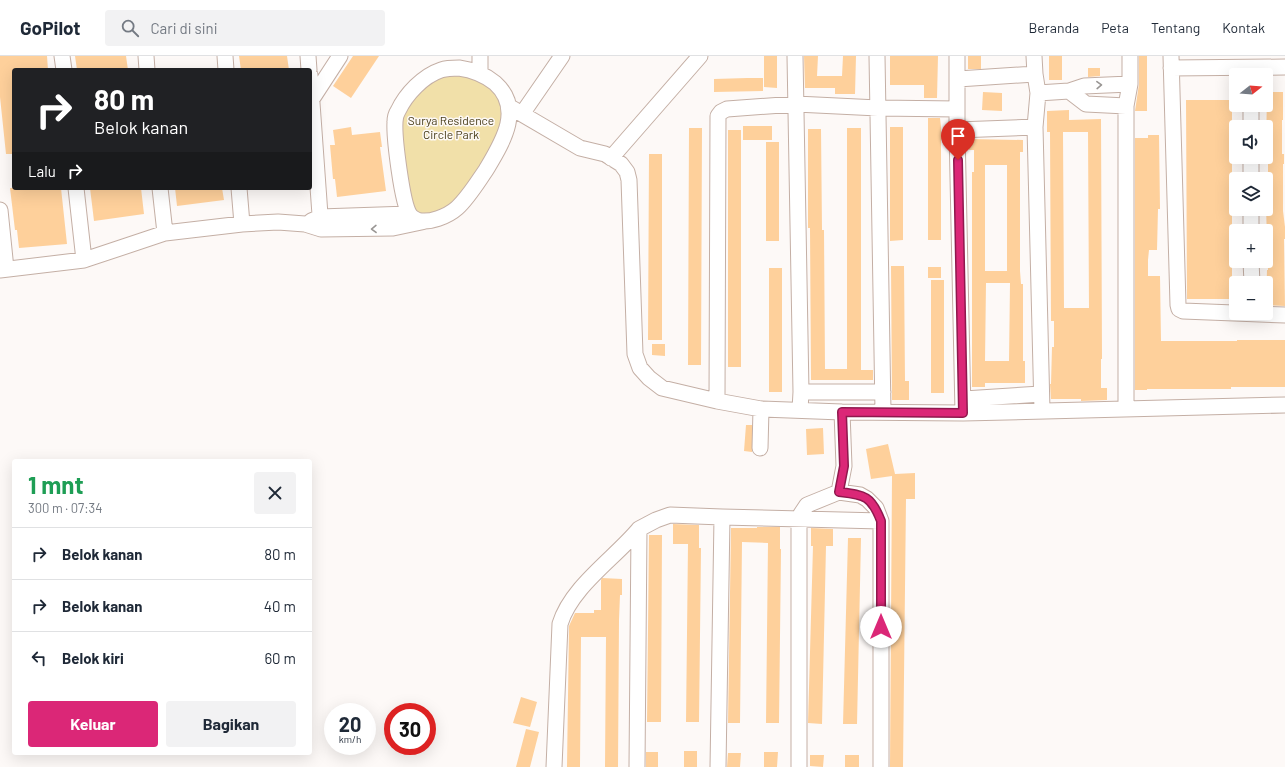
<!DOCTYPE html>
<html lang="id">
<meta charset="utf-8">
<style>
:root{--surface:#fff;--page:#f2f2f3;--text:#1f2937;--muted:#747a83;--line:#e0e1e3;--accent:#db2777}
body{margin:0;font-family:Barlow,sans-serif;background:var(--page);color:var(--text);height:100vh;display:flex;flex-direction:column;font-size:15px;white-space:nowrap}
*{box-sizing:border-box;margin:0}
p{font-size:13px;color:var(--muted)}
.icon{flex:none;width:22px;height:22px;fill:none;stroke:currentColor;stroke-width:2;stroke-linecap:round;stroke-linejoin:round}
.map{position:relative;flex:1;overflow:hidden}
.drawer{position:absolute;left:12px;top:403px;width:300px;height:296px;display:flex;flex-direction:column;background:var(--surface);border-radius:4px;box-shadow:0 4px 16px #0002}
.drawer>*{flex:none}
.hud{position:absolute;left:12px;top:12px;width:300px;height:122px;border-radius:4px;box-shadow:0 4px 16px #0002;background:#202124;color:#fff;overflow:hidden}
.needle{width:26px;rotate:73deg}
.controls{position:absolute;left:1229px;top:12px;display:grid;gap:8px}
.controls a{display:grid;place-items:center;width:44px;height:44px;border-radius:4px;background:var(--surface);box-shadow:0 4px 16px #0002;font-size:20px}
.speed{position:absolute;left:324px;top:647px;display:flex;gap:8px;font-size:20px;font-weight:700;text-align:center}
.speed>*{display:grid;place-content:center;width:52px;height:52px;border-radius:50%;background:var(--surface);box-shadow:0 4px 16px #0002;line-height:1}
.speed small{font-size:10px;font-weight:400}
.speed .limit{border:6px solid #d22;background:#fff;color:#111}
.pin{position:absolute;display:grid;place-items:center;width:34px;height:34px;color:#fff;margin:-41px -17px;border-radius:50% 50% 50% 0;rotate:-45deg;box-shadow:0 0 4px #0007}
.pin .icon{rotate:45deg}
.me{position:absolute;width:44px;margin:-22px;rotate:0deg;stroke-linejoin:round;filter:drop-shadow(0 0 3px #0008)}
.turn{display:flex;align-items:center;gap:14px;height:84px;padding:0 16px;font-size:18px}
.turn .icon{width:52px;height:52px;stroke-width:2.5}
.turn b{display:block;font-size:28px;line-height:34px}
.then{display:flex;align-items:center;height:38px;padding:0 16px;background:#0003;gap:8px;font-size:15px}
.round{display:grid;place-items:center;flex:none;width:42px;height:42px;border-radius:4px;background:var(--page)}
.head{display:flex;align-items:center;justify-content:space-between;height:68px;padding:0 16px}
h1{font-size:24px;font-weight:700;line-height:30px;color:#1e9e55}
.button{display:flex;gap:8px;margin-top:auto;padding:8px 16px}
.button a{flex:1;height:46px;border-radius:4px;background:var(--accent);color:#fff;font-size:16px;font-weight:700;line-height:46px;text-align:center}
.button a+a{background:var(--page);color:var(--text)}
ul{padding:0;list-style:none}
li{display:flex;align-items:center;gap:12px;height:52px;padding:0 16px;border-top:1px solid var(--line)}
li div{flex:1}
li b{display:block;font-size:15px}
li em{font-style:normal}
header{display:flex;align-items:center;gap:24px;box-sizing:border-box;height:56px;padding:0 20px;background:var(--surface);border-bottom:1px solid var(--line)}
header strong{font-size:19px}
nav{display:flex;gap:22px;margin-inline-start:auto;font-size:14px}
.search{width:280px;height:36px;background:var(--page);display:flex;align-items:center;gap:10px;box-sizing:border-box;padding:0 14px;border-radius:4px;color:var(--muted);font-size:15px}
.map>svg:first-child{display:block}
</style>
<header>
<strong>GoPilot</strong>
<div class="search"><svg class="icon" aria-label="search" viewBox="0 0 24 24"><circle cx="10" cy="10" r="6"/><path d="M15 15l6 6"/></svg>Cari di sini</div>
<nav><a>Beranda</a><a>Peta</a><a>Tentang</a><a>Kontak</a></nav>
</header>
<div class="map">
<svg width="1285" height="711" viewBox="0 0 1285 711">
<rect width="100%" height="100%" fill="#fdf9f7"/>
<!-- green -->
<path fill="#f1e0a9" d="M441,14L489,22L509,62L456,153L414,162L398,55Z"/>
<!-- building -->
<path fill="#fed09b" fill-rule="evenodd" d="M0,0H47L48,14H14V98H6L0,41Z
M75,0H126L128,14H106V12L77,14Z
M239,0H287L289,14H241Z
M353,0H379L351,42L333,30Z
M764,0H777V32L764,31Z
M804,0H818L817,20H842L843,0H856L855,38H835V32H805Z
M890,0H938L937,42H924V29H890Z
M968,0H981V13H968Z
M1049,0H1062V24H1049Z
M1139,0H1147V55H1135L1139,28Z
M1088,12H1100V20L1088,21Z
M747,22H763V35L714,36V23Z
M983,36L1002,37V55L982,54Z
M1267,36H1283V64H1282V98H1284V108H1283V155L1285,171V183H1284L1285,250L1266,249L1267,214H1268L1266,151V138H1268V108L1267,94H1266Z
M1186,44H1232V243H1187Z
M1069,54V64L1101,63L1102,303H1101V332H1107V344L1081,345V343H1051L1050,328H1051L1052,291H1054V265H1051L1050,76H1047V55ZM1063,76H1088L1089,252H1064Z
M928,62H940L941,71V184H928Z
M743,70H772V84H743Z
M351,71L352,79L380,76L382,91H380L386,135L337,141L335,123H333L330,89H335L333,74Z
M890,71H903V184L890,185Z
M689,72H702L701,309H688Z
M847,72H861V314H873V324H811L810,172H808V73H821L822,174H824L825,313H847Z
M728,74H741V311H728Z
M1148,79H1159L1160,153H1158L1157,194H1149L1148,204V220H1160L1161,285H1237V284H1285V331H1231V333H1147V334H1135V82H1148Z
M969,83L1023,84V96H1020V215L1021,228H1023V305H1025V327H985V331H972V116H974V94H969ZM985,109H1007V215H985ZM986,227H1010L1009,305H985Z
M766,86H779V185H766Z
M649,98H662V284H648Z
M10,132H61L67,188L19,192L17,174H15Z
M90,132H141L144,158L94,165Z
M175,132H222L224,144L177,150Z
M891,210H904L905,325H909V344H892Z
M928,211H941V222H928Z
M769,212H782V336H769Z
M931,224H944V337H931Z
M652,288H665V300L652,299Z
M746,369H752V396L744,395Z
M823,372L824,398L807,399L806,373Z
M888,388L895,418L915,417V443H906L903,711H890L892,420L871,423L866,393Z
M673,468L699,469V492H701L699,666H686L688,488H673Z
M757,471H780V493H781L779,667H766L768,487L742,486L740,667H728L731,472H757Z
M811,472L833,473V490H826L822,668L808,667L813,490H811Z
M649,479H662L661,666H647Z
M848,482H861L857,668H843Z
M602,522L622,523V539H620L619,564L618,711H605L606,581H581L580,711H567L569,570L575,557H594V554H601V524Z
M521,641L537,646L530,671L513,667Z
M526,673L539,676L530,711H516Z
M684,695H697V711H684Z
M646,696H658V711H646Z
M764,696H778L777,711H764Z
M728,697H741L740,711H727Z
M810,699H824L823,711L810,710Z
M845,699H859V711H845Z"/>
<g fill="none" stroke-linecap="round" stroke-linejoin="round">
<defs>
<path id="minor" d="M62,0L64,14
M146,0L147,14
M225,0L226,14
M308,0L309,14
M795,0L801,336L800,354
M877,0L883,355
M957,0V74L963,357
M1034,0L1035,18L1038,37L1035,71L1042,354
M1171,0L1178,249L1179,253L1183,255L1285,259
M459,12C473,14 484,18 495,27C524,53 502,87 486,114C477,127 468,142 457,152C448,160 429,168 417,164C415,163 411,161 410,159C402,148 394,81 395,66C395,62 396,58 398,55C406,38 423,20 441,14C447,12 454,12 459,12Z
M1171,12L1285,11
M480,16V0
M310,19L321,173
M958,23L1035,18
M1069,35L1086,48L1126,50
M1038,37L1069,35L1084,30L1130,28
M312,43L340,0
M1251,49V71
M510,51L580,92L605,98L621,108L627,116L629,124L635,298L640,312L649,322L662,332L717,345L761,353L842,356L963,357L1285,349
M522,58L562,0
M957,74L1035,71
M1251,101V123
M611,102L700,0
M76,132L84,204
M160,132L165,177
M239,132L242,168
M1251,153V175
M0,154L6,213
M311,165L320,161L409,158
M1251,205L1252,227
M0,214L84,204L165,177L242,168L278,166L305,168L321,173L393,172L426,165
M801,336H883
M964,343L1041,338
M717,345L718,60L721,56L727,53L796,48L878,52L957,53
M1126,353V50L1130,28V0
M760,392L761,353
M839,436L844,410L842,356
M554,711L560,568C571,531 615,502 639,473
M637,711L639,473L656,464L670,459L722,461L881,465V711
M718,711L722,461
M799,711V463L801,458L807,449L839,436L860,439L867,443L876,452L881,465"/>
</defs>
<!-- minor casing -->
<use href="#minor" stroke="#c4afa5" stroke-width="17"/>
<!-- minor -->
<use href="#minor" stroke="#fff" stroke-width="15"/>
</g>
<!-- one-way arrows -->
<defs><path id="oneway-chevron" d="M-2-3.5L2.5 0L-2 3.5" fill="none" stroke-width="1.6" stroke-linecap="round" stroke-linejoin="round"/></defs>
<g stroke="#999694">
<use href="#oneway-chevron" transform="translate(1099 29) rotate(-2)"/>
<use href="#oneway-chevron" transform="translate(374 173) rotate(179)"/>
</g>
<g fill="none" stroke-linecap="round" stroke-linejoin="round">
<defs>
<path id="route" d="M881,571V465C871,439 864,439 839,436L844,410L842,356L963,357L958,104"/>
</defs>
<!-- route casing -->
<use href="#route" stroke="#8e194d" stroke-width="10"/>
<!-- route -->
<use href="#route" stroke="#db2777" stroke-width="7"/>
</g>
<g text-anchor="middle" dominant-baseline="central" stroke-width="3" stroke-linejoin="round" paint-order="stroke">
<!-- park labels -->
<g font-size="12" fill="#473c18" stroke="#fdf9f7">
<text x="451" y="64">Surya Residence<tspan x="451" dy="14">Circle Park</tspan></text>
</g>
</g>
</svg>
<div class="controls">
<a><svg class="needle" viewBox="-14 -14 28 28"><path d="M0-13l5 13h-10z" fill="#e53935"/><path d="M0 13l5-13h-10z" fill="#747a83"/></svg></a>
<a><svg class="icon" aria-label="sound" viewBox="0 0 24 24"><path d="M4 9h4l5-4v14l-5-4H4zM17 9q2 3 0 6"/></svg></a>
<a><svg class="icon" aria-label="layers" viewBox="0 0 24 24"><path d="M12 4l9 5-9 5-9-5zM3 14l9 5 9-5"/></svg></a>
<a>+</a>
<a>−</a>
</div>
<div class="speed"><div>20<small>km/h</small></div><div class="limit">30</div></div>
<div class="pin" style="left:958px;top:104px;background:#d93025"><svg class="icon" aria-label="arrive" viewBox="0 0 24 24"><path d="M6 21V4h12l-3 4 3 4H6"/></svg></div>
<svg class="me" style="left:881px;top:571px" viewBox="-20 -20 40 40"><circle r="19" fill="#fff"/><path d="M0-13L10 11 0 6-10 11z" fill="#db2777"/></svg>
<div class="hud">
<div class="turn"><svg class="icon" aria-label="right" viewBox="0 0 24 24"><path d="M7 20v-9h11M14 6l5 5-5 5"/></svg><div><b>80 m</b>Belok kanan</div></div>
<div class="then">Lalu<svg class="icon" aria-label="right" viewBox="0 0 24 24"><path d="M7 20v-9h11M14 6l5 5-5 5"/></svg></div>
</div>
<section class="drawer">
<div class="head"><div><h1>1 mnt</h1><p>300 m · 07:34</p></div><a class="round"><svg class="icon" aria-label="close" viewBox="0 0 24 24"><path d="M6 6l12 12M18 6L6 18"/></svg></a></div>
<ul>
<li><svg class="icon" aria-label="right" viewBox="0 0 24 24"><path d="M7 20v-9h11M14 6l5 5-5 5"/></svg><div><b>Belok kanan</b></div><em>80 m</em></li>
<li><svg class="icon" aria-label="right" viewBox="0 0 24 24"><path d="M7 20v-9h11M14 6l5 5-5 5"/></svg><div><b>Belok kanan</b></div><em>40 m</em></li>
<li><svg class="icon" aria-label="left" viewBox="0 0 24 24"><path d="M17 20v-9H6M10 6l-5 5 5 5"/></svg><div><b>Belok kiri</b></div><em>60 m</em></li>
</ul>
<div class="button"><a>Keluar</a><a>Bagikan</a></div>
</section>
</div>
